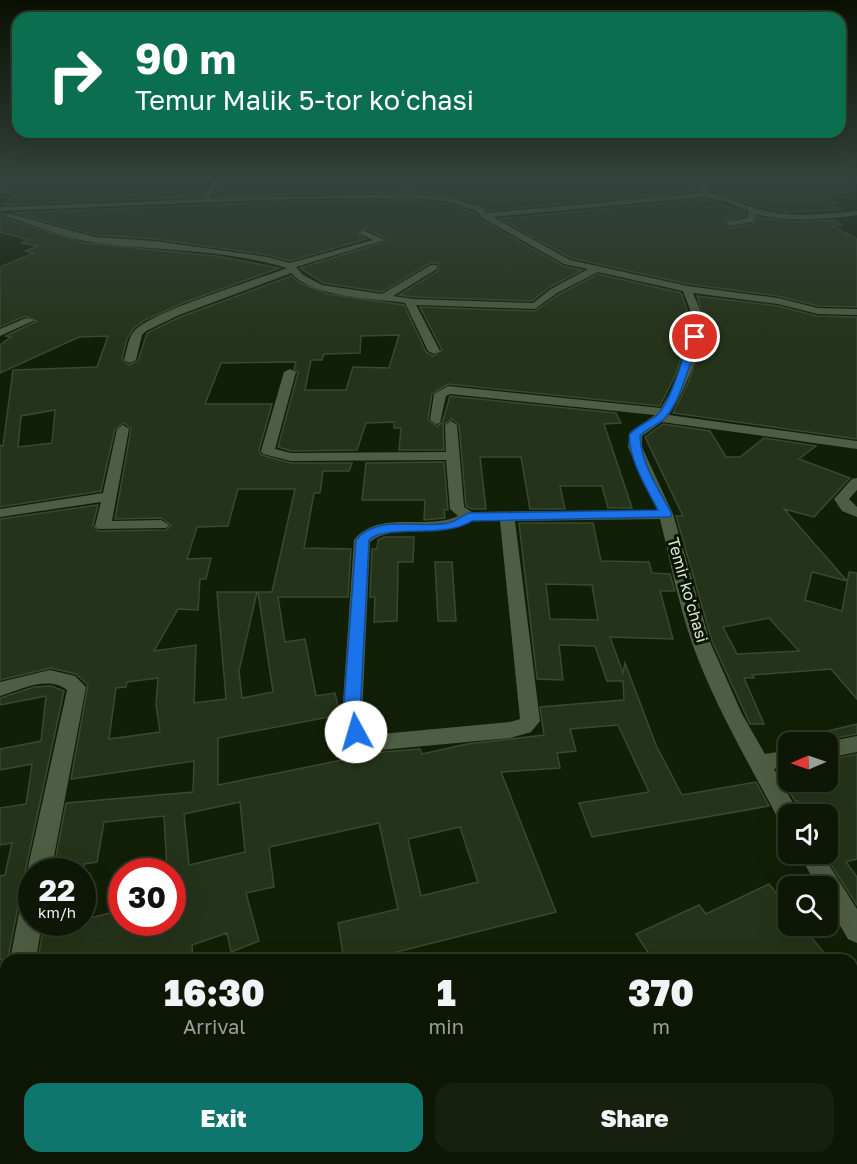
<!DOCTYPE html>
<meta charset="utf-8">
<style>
:root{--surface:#0e1705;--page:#17200f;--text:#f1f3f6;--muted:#9b9f9a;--line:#2e3627;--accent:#0f766e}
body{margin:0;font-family:"Golos Text",sans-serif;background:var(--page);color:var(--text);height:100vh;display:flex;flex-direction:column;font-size:22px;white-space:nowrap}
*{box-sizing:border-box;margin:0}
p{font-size:20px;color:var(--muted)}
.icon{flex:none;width:33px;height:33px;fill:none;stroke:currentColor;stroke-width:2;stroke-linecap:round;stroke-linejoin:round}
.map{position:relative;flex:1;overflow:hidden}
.panel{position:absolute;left:0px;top:954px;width:858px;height:210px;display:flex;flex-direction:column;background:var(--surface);border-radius:18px 18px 0 0;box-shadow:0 6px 24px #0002,0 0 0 2px var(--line)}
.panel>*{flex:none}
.banner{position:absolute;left:12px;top:12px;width:834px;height:126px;border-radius:18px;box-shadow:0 6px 24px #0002,0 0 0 2px var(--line);background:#0b6e4f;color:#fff;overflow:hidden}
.needle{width:39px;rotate:268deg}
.buttons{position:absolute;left:778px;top:732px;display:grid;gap:12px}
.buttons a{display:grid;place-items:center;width:60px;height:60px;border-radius:12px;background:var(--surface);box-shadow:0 6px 24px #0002,0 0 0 2px var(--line);font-size:30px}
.speed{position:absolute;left:18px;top:858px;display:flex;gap:12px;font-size:30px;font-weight:700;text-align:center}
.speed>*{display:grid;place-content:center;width:78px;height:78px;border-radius:50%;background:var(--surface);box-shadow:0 6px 24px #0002,0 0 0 2px var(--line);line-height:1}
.speed small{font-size:15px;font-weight:400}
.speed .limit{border:9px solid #d22;background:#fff;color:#111}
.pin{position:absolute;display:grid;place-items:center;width:51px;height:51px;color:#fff;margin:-26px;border:3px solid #fff;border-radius:50%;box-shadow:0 2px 6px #0007}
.me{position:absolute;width:66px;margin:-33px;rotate:354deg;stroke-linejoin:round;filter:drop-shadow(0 0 4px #0008)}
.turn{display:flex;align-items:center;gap:21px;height:126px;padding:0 24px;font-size:27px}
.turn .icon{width:78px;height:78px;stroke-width:2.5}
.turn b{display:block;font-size:42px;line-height:51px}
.eta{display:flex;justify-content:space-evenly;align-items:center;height:102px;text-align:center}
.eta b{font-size:36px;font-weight:800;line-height:42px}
.cta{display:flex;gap:12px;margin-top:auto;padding:12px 24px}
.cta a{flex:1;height:69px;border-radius:18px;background:var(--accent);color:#fff;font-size:24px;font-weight:800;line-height:69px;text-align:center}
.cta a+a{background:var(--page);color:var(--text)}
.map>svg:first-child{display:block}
</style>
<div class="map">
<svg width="857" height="1164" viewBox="0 0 857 1164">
<rect width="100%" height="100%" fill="#121f07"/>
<!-- building -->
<path fill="#25331a" stroke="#39492f" stroke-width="1.5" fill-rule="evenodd" d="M0,179H209L201,197L3,205L15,194L0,192Z
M221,179H697L698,191L487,211L485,206L453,196L417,192L214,196Z
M709,179H821L854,191L823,196L837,203L827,204L842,210L785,212L756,206L710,191Z
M704,199L746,212L745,216L725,221L730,228L753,224L757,217L793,222L833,220L842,225L832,226L857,239V307L818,306L778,296L688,284L571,258L500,219Z
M417,200L450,204L476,214L480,219L563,266L582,270L550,287L532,301L413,297L399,295L438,271L439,263H430L382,292L323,283L300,268L387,241L386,238L364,228L358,235L366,239L290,261L268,255L155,239L95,235L14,213L296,201Z
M0,213H5L6,219L84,243L216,256L279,268L183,303L145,320L133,329L127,339L122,359L129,365L138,361L147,333L180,317L291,276L300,283L328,294L404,305L426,352L433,356L442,350L420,307L535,311L558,295L598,274L681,293L690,318L688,339L675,376L660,406L448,384L432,394L428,420L437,426L442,423L450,396L616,413L621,423L604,424L632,508H608L602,486H560L565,509H530L521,457H480L486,509H472L466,506L459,425L452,419L443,425L444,450H399L401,428H394V422L366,423L357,450L291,451L278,447L298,373L294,369L296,362L221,363L205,404H272L259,450L261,455L291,463H352L349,471H323L320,493H314L304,548L351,549L348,597H278L285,642L305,639L316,696L335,693L340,715L218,738V785L382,752L420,749L422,754L467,744L544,735L540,707L624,700L623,681H607L595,646L559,645L563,680L537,679L519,523H593L601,561L649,562L652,573L670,574L675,591H660L673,639L610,637L623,673L625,663L656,745L682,795L756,782L769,806L592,837L579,803L649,792L618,725L570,729L576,751L557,753L560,768L501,772L556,912L365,960H344L338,923L398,909L379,823L269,847L274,887L246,893L259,941L231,952L227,933L192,945L193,960H38L44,922H82V920L122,910V922H172V869L167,871L164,816L104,822L97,862L84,864V872H53L66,803L193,792L194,761L71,779L88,685L76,674L51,668L0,680V519L98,505L93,525L98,531L166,530L171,525L161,518L115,519L131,429L124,423L115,429L101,491L0,507V445L3,446L13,370L97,367L108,336L79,337L0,373V345L11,337L6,336L37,321L25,316L0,327V267L34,253L25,251L38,246L22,243L29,240L0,232ZM399,335L389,368L353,367L346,390H305L311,360H322L324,354L360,353L361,336ZM55,410L52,443L18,447L21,416ZM238,489H295L272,592H258L273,692L242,698L239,671L257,592H217L226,699L194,703L196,645L154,651L178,609L198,610L200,579H206L211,558L187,559L197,527L228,526ZM546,584L592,585L598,620L550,619ZM158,678L156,705L160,732L109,739L116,688L126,687L127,682ZM240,802L245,852L189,865L184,814ZM460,827L478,882L421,896L408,839Z
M697,296L778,306L817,316L857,317V439L673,413L688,383L702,343L704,319Z
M663,424L710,431L726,457H740L764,438L816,446L799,459L850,478L814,517L784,509L847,581L812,572L805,600L842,611L849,572L857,573V699L831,669L752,675L754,678H744L764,724H750L712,641L676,516H683L645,437ZM769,618L799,651L737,654L723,627Z
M444,462L448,510H444L445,518L424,520L425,500H362L366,463Z
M384,537H414L413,562H398L397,621L374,622L375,597H370L372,549H377L378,540Z
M435,562H452L456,621H438Z
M51,686L64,691L25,872L32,886L29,895L21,899L18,907L8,958L0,960V876L5,875L12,843L0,845V808L26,804L32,764L0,770V749L41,741L46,696L0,705V698L34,687Z
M857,724V734L825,740L819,733Z
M857,754V859L846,862L857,877V905L824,854H828V814H808L798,801H795L781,778L789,776V782H828V760Z
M769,884L789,909V926H802L830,960H653L636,934L699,905L706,914Z"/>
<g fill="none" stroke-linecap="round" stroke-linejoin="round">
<!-- street -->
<path fill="#4e5e44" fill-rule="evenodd" d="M212,179H219L210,198L417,194L452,198L484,208L486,213L700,193L699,179H707L708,193C727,196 743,206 762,210C791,218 827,214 857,211V215C825,219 787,223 756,214L753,222L730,226L727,222L747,218L749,211L727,202L704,197L493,217L570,260L688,286L778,298L818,308L857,309V315L818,314L778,304L693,293C696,301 701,310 702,319C705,346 683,394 669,415L857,441V449L662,422L642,436V447L673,514L710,642L742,714L765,754L789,750V766L774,769L799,814H789V826L781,824C750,765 715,707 692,643C678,603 670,560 660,519L515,521L540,721L531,732L510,738L381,750L358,745L349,738L342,716L354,540C378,509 427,531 458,516L450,509L446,460L291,461L263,454L261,451L284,372L290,369L296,372L275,449L291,453L446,452L445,425L451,421L457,425L464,507L472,512L657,510L628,447L630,432L655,415L450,394L446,396L440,423L436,424L430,420L434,394L448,386L661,408C674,387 694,343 692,318C691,309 686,300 683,291L598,272L557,293L535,309L416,305L440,351L434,354L428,351L405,303C373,298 313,298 291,273L179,315L146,331L142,335L136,360L130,363L124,360C127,350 128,337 135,330C155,310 256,280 287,268C225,249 159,251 96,243C66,239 35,225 7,217V213L95,237L155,241L268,257L290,263L373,240L360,234L363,230L385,240L296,267L303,275L322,285L382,294L431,265H437V269L393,296L413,299L533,303L551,289L588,269L564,264L481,217L478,212L451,202L417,198L296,199L0,211V207L202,199ZM472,521H500L520,719L510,722L381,734C368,732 365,729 362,716L370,542C393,523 440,537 472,521Z
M823,179H844L846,181L842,183Z
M26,318L35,320L0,336V329Z
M123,425L129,429L112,521L161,520L169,525L166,528L98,529L95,526L101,502L0,517V509L103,493L117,429Z
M857,478V490L849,499L857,507V517L842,511L834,499L852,479Z
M50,670L75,676L86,687L51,872H32V880L27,872L67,690C48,675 20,690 0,696V682Z
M857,736V752L828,758L826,742Z
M799,854H822L857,909V943L848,939L828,905V886H817Z
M32,897V922H42L36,960H10L20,908L23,900Z
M6,1158H36L35,1164H7Z"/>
</g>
<!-- sky -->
<linearGradient id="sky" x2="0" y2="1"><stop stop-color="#0a1104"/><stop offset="0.52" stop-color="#33423c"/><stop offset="1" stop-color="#33423c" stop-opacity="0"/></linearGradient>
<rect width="857" height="342" fill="url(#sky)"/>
<!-- route -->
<path fill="#1a73e8" stroke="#114b97" stroke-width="1.5" d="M695,335L699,337C691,359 680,405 663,420C656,426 647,428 640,436C641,464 659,490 672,514L670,517L472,521C445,539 383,524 369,540L360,716L364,732L362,737H350L343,716L356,540C375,514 420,529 448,523C456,522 461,516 469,513L658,510C646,487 630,462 629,435C637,425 647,423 656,416C671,403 683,357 690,337Z"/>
<g text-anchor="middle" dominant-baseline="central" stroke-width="6" stroke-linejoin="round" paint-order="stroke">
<!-- far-street labels -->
<g font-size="16" fill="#dde6d7" stroke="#091601">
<text transform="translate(688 590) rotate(74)">Temir ko'chasi</text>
</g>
</g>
</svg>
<div class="buttons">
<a><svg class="needle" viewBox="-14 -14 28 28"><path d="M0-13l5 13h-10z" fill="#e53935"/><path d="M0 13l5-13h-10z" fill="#9b9f9a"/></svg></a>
<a><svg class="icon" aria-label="sound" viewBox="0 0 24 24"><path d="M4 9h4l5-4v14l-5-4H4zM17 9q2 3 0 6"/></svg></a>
<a><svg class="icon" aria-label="search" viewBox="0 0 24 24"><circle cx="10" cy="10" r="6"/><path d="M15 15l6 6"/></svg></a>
</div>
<div class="speed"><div>22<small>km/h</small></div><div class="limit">30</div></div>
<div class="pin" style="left:695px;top:337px;background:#d93025"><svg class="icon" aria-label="arrive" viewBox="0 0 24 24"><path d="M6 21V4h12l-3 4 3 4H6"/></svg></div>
<svg class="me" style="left:356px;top:732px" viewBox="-20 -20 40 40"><circle r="19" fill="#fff"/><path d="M0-13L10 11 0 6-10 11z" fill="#1a73e8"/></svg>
<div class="banner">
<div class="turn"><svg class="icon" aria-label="right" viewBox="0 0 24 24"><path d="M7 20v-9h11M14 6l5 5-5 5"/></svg><div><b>90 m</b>Temur Malik 5-tor koʻchasi</div></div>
</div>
<section class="panel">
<div class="eta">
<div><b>16:30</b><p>Arrival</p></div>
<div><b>1</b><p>min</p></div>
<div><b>370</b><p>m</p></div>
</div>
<div class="cta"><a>Exit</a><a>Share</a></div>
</section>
</div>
